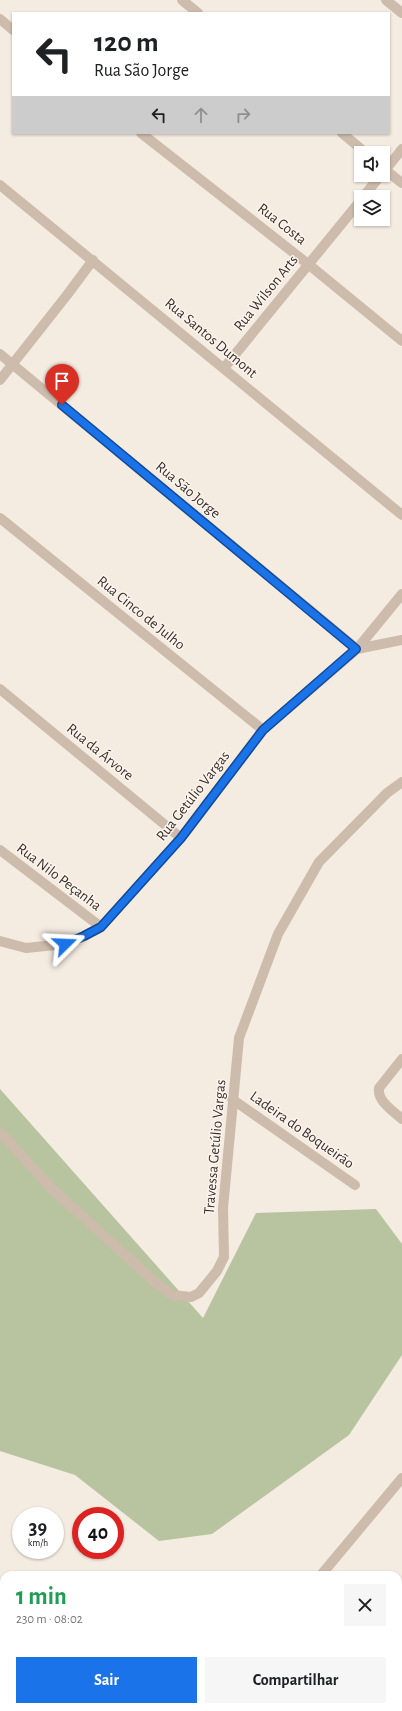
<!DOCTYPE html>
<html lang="pt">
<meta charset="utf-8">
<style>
:root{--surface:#fff;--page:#f6f6f6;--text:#202124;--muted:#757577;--accent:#1a73e8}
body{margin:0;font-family:"Alegreya Sans",sans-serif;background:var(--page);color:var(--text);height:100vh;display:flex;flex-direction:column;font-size:15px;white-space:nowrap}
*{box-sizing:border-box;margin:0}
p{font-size:13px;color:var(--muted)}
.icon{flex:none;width:22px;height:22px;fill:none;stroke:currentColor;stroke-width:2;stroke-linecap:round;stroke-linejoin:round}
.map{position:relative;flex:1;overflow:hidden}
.side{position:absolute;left:0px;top:1571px;width:402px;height:140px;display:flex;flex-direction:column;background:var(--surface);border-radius:12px 12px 0 0;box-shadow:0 1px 3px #0004}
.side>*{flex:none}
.banner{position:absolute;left:12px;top:12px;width:378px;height:122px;border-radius:0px;box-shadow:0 1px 3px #0004;background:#fff;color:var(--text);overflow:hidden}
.controls{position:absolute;left:354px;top:146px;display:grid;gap:8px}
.controls a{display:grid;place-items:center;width:36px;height:36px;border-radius:0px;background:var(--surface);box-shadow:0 1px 3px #0004;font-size:20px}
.speed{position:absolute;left:12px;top:1507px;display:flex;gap:8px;font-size:20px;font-weight:700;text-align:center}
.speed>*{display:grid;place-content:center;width:52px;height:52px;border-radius:50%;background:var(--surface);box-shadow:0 1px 3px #0004;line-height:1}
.speed small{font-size:10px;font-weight:400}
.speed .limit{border:6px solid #d22;background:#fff;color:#111}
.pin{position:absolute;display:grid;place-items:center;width:34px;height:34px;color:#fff;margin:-41px -17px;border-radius:50% 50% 50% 0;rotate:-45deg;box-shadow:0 0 4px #0007}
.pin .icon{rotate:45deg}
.me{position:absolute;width:44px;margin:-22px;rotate:69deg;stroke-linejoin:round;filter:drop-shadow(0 0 3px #0008)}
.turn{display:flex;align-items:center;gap:14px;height:84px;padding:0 16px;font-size:18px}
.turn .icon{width:52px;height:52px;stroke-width:2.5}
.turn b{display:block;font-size:28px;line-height:34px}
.lanes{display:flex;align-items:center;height:38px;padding:0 16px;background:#0003;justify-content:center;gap:20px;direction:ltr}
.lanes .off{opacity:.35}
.round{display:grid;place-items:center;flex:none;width:42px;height:42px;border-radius:0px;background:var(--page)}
.summary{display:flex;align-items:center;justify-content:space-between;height:68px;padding:0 16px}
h1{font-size:24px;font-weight:700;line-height:30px;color:#1e9e55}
.cta{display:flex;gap:8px;margin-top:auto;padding:8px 16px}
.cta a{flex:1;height:46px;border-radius:0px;background:var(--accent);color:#fff;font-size:16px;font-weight:700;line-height:46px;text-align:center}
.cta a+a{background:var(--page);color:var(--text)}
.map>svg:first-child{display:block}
</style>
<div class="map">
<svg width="402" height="1711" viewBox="0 0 402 1711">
<rect width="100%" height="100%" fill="#f4ebe1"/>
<!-- green -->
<path fill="#b8c4a0" d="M0,1089L203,1318L256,1213L376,1209L402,1244V1355L349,1435L212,1534L159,1541L75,1475L0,1451Z"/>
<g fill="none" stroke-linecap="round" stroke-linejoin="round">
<!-- minor -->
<path stroke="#cdbbac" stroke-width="10" d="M182,0L198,13
M386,0L402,13
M0,19L13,30
M141,133L308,264L402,341
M342,133L366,153
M383,168L402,183
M383,173L402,149
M0,185L402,515
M363,197L381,175
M0,354L357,649L402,594
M224,368L361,200
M0,380L67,295L93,260
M0,518L263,730
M0,689L181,838
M0,850L101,927
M0,941L26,948L65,944L84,936L101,927L181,838L263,730L357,649L402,640
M402,1059L379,1088C377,1101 393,1111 402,1119
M232,1099L355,1185
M0,1132L51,1188L155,1282L172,1295L191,1297L199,1293L217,1271L224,1257L223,1208L239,1038L278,934L319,862L387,793L402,782
M321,1575L402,1478
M0,1621L4,1624
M398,1691L402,1686
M109,1707L114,1711
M208,1711L211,1707
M382,1711L385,1707"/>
</g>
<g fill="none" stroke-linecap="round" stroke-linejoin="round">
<defs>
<path id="route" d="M62,405L356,649L263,730L181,838L101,927L84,936L65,944"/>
</defs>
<!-- route casing -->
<use href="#route" stroke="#114b97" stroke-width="10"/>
<!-- route -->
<use href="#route" stroke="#1a73e8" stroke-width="7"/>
</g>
<g text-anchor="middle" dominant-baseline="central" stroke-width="3" stroke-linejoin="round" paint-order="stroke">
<!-- street labels -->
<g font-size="15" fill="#3b302b" stroke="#fbf5ee">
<text transform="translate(282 224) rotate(38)">Rua Costa</text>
<text transform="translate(266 293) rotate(-51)">Rua Wilson Arts</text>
<text transform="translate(211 338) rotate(40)">Rua Santos Dumont</text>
<text transform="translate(188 490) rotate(40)">Rua São Jorge</text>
<text transform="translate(141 613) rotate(39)">Rua Cinco de Julho</text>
<text transform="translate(100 752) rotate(39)">Rua da Árvore</text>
<text transform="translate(193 796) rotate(-52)">Rua Getúlio Vargas</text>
<text transform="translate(59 877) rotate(37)">Rua Nilo Peçanha</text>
<text transform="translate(302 1130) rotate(35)">Ladeira do Boqueirão</text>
<text transform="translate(215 1147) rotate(-85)">Travessa Getúlio Vargas</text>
</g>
</g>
</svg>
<div class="controls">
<a><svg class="icon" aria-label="sound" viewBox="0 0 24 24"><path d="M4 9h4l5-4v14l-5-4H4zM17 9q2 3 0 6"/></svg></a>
<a><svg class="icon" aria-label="layers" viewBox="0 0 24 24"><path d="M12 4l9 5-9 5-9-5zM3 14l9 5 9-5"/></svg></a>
</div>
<div class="speed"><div>39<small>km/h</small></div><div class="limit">40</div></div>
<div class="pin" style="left:62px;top:405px;background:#d93025"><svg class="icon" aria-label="arrive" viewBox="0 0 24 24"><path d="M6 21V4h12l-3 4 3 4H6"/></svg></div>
<svg class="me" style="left:65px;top:944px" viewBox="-20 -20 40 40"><path d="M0-17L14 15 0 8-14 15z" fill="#1a73e8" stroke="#fff" stroke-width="4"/></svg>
<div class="banner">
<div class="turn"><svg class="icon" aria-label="left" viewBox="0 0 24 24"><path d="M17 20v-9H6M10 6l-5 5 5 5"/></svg><div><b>120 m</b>Rua São Jorge</div></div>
<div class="lanes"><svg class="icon" aria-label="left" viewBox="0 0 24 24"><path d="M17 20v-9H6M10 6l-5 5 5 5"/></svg><svg class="icon off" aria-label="ahead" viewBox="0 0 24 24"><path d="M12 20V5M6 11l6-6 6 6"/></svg><svg class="icon off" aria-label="right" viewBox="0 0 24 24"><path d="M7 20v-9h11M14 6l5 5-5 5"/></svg></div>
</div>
<section class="side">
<div class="summary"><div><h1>1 min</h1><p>230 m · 08:02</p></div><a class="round"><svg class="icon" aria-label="close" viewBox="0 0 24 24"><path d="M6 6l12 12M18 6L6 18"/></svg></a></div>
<div class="cta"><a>Sair</a><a>Compartilhar</a></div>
</section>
</div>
